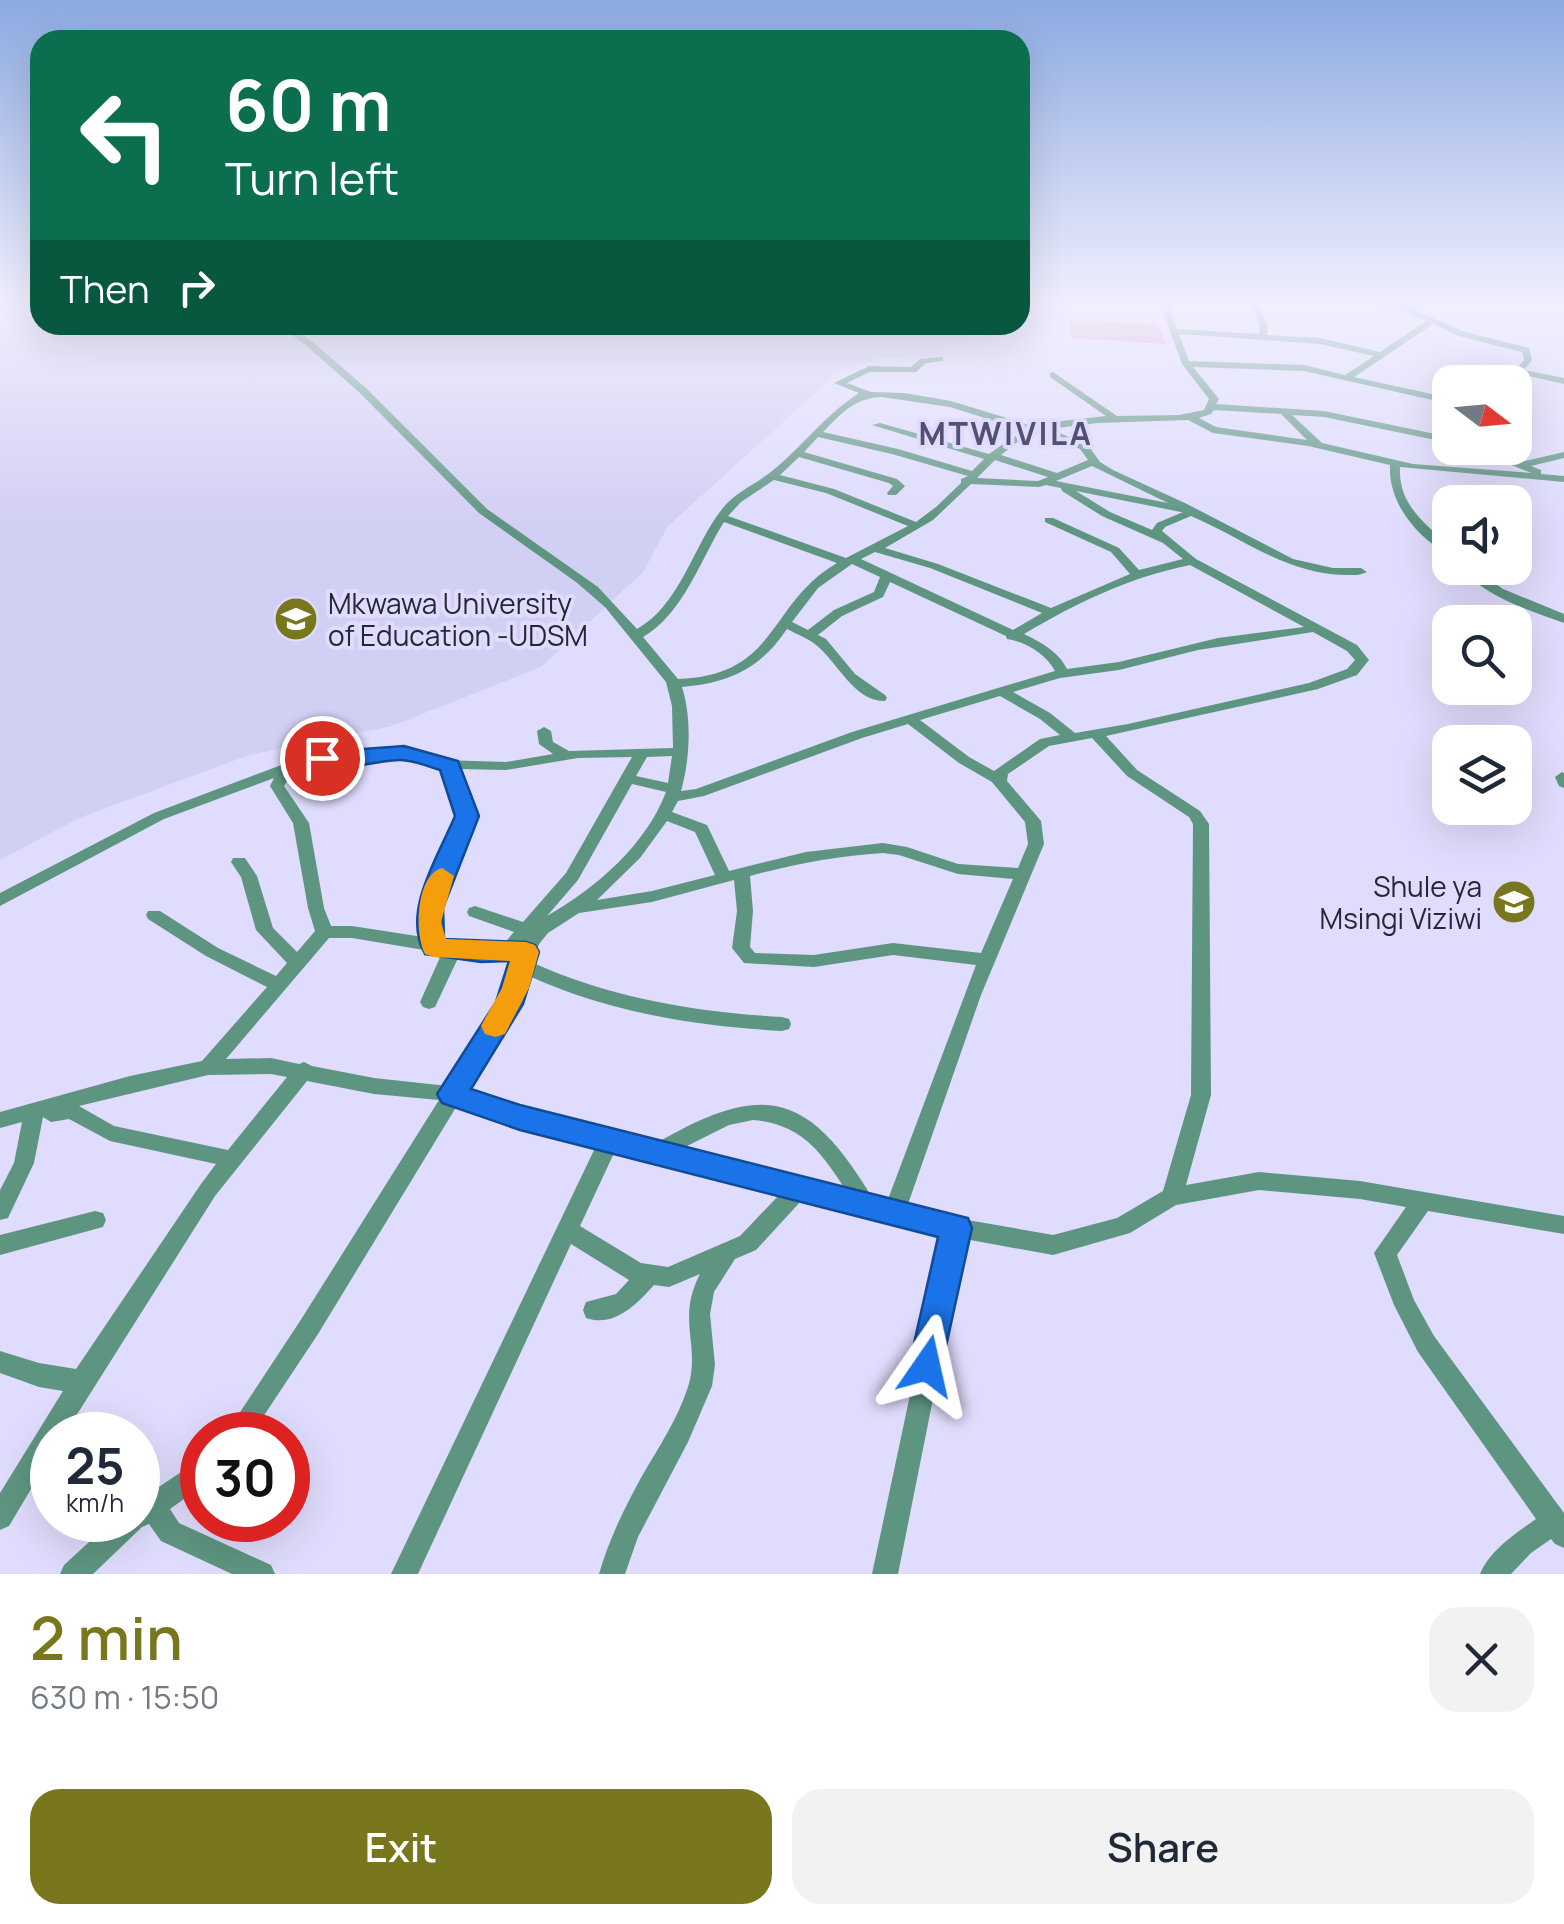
<!DOCTYPE html>
<meta charset="utf-8">
<style>
:root{--surface:#fff;--page:#f2f2f3;--text:#1f2937;--muted:#747a83;--accent:#78771e}
body{margin:0;font-family:Manrope,sans-serif;background:var(--page);color:var(--text);height:100vh;display:flex;flex-direction:column;font-size:38px;white-space:nowrap}
*{box-sizing:border-box;margin:0}
p{font-size:32px;color:var(--muted)}
.icon{flex:none;width:55px;height:55px;fill:none;stroke:currentColor;stroke-width:2;stroke-linecap:round;stroke-linejoin:round}
.map{position:relative;height:1574px;overflow:hidden}
.drawer{display:flex;flex-direction:column;background:var(--surface);flex:1}
.drawer>*{flex:none}
.guide{position:absolute;left:30px;top:30px;width:1000px;height:305px;border-radius:30px;box-shadow:0 10px 40px #0002;background:#0b6e4f;color:#fff;overflow:hidden}
.needle{width:65px;rotate:106deg}
.tools{position:absolute;left:1432px;top:365px;display:grid;gap:20px}
.tools a{display:grid;place-items:center;width:100px;height:100px;border-radius:20px;background:var(--surface);box-shadow:0 10px 40px #0002;font-size:50px}
.speed{position:absolute;left:30px;top:1412px;display:flex;gap:20px;font-size:50px;font-weight:700;text-align:center}
.speed>*{display:grid;place-content:center;width:130px;height:130px;border-radius:50%;background:var(--surface);box-shadow:0 10px 40px #0002;line-height:1}
.speed small{font-size:25px;font-weight:400}
.speed .limit{border:15px solid #d22;background:#fff;color:#111}
.pin{position:absolute;display:grid;place-items:center;width:85px;height:85px;color:#fff;margin:-42px;border:5px solid #fff;border-radius:50%;box-shadow:0 2px 10px #0007}
.me{position:absolute;width:110px;margin:-55px;rotate:11deg;stroke-linejoin:round;filter:drop-shadow(0 0 8px #0008)}
.turn{display:flex;align-items:center;gap:35px;height:210px;padding:0 30px;font-size:45px}
.turn .icon{width:130px;height:130px;stroke-width:2.5}
.turn b{display:block;font-size:70px;line-height:85px}
.then{display:flex;align-items:center;height:95px;padding:0 30px;background:#0003;gap:20px;font-size:38px}
.round{display:grid;place-items:center;flex:none;width:105px;height:105px;border-radius:30px;background:var(--page)}
.head{display:flex;align-items:center;justify-content:space-between;height:170px;padding:0 30px}
h1{font-size:60px;font-weight:600;line-height:75px;color:var(--accent)}
.cta{display:flex;gap:20px;margin-top:auto;padding:20px 30px}
.cta a{flex:1;height:115px;border-radius:30px;background:var(--accent);color:#fff;font-size:40px;font-weight:600;line-height:115px;text-align:center}
.cta a+a{background:var(--page);color:var(--text)}
.map>svg:first-child{display:block}
</style>
<div class="map">
<svg width="1564" height="1574" viewBox="0 0 1564 1574">
<rect width="100%" height="100%" fill="#dfdcfd"/>
<!-- built -->
<path fill="#d2cff4" d="M0,301H40V325H995L943,349L935,357L884,358L833,372L823,386L668,526L643,572L541,667L392,726L249,755L79,818L0,860Z"/>
<!-- green -->
<path fill="#d59fb8" d="M1069,319L1158,325L1165,344L1072,338Z"/>
<g fill="none" stroke-linecap="round" stroke-linejoin="round">
<!-- minor -->
<path fill="#5e9581" fill-rule="evenodd" d="M1159,301H1167L1177,329L1259,334L1260,327L1251,301H1259L1268,327L1267,335L1320,338L1380,352L1426,321L1398,309H1389L1352,301L1389,305L1383,301L1400,304L1425,301L1423,307L1410,308L1465,332L1529,348L1532,360L1524,370L1564,378V384L1520,374L1513,382H1505L1524,360L1522,352L1459,336L1433,324L1354,377L1450,398V404L1304,371L1193,367L1219,399L1216,404L1324,411L1450,437V443L1324,417L1292,415L1322,443L1413,464L1531,473L1471,448H1484L1521,462L1564,452V458L1531,466L1541,470V474L1564,476V482L1400,467C1398,504 1424,523 1450,546V555C1417,538 1388,503 1390,465L1308,446L1213,433L1188,420L1097,423L1050,429L1088,445L1100,462L1113,470L1187,504L1293,559L1333,568H1361L1367,572C1359,576 1354,575 1345,575C1286,574 1243,538 1191,516L1165,527L1162,531L1196,559L1357,645L1369,660L1357,675L1318,689L1106,736L1137,770L1200,811L1209,824L1211,1095L1186,1185L1259,1172L1360,1181L1564,1216V1234L1428,1211L1397,1255L1414,1300L1434,1336L1564,1513V1548L1555,1544L1551,1539L1531,1553L1511,1574H1480C1490,1550 1516,1533 1536,1519L1418,1352L1394,1305L1374,1253L1406,1207L1360,1199L1259,1190L1176,1205L1130,1233L1053,1255L965,1239L898,1574H872L944,1235L802,1200L756,1250L735,1259L714,1292L710,1314L715,1365L712,1386L688,1442L638,1537L625,1574H599C609,1539 625,1507 642,1476C659,1447 678,1418 688,1387C701,1345 676,1320 700,1274L669,1287L654,1285C637,1304 614,1328 586,1318L583,1310L586,1302L616,1294L629,1280L571,1244L418,1574H391L596,1146L520,1126L458,1104L318,1334L251,1435H225L302,1318L439,1100L374,1094L307,1081L215,1196L64,1435H52V1454L9,1526L0,1530V1493L63,1391L39,1387L0,1373V1351L39,1363L76,1369L201,1184L216,1164L110,1141L69,1119L51,1122L43,1117L34,1163L8,1218L0,1220V1190L14,1163L22,1122L0,1128V1112L130,1076L202,1061L267,987L206,956L148,919L146,915L148,911H160L218,948L276,976L287,963L256,930L241,877L231,862L233,858H245L257,876L273,928L297,952L315,931L308,908L293,823L270,786L274,778L164,819L0,906V893L154,813L308,755H353L403,749L441,760L506,762L553,754L539,744L537,731L544,727L551,731L553,742L569,751L673,748L672,706L666,682L605,607L576,582L479,513L359,392L308,347L279,325H288L314,343L366,388L487,509L598,587L637,629C680,605 693,546 722,509C735,492 756,484 772,471C802,447 825,415 859,393L834,383L869,366L911,367L920,359L943,357V361L926,363L916,372H870L847,383L871,392L904,393L951,401L1036,427L1061,421L1106,416L1050,377V373L1053,372L1117,416L1179,415L1204,410L1209,399L1182,364ZM1179,334L1320,344L1374,356L1345,375L1304,365L1189,361ZM882,397L950,407L1026,431L1010,439L989,454L880,423L872,425L984,459L972,471L898,449L823,432C842,413 854,398 882,397ZM1214,410L1281,414L1307,440L1216,427L1199,418L1211,414ZM1041,432L1080,449L1088,460L1057,473L1001,455L1016,443ZM818,437L892,454L968,476L961,479V483L936,507L916,522L834,489L780,475L799,457L889,483L893,486L887,493L888,495H896L905,486L897,479L804,452ZM995,460L1048,477L1038,481L977,478ZM1092,466L1168,503L1056,481ZM774,480L826,493L908,526L846,558L728,516L741,502ZM971,484L1039,487L1046,485L1061,488L1062,491L1102,516L1163,543L1183,559L1139,570L1119,548L1053,518H1045V522L1111,552L1130,574L1051,608L938,564L885,548L933,520ZM1076,491L1181,512H1183L1157,523L1152,530L1110,512ZM724,522L837,563C767,604 779,675 678,679L643,637C684,613 700,560 724,522ZM875,552L930,568L1042,613L1013,630L861,559ZM852,564L880,577L874,592L834,610L808,630L792,622L818,588ZM1190,565L1304,627L1218,638L1119,662L1067,669C1058,651 1042,643 1024,634C1076,603 1130,577 1190,565ZM890,582L1006,636L1007,639C1026,642 1046,654 1055,671L852,732L696,789L681,791C690,759 692,719 682,687C729,683 760,669 787,629C796,634 808,638 816,645C837,661 854,702 885,701L887,698L885,695L855,674L826,639L818,635L842,616L883,597ZM1313,632L1347,651L1355,660L1347,669L1309,683L1128,724L1075,733L1050,713L1013,692L1060,678L1119,670L1198,650ZM1000,696L1040,719L1060,735L1040,739L994,771L969,757L920,720ZM908,724L959,763L992,782L1025,822L1028,844L1018,868L958,864L907,847L883,843L806,852L729,871L707,825L672,812L678,801L704,796L862,738ZM1092,738L1127,776L1189,817L1193,824L1191,1095L1163,1191L1117,1218L1053,1235L956,1218L907,1207L981,995L1044,844L1041,821L1007,781L1008,774L1049,746ZM672,756L668,783L636,776L647,757ZM402,757L444,769L459,816C447,854 413,895 423,937L352,926H331L324,908L309,823L284,786L289,778L286,773L315,762L353,763ZM632,757L566,873L523,922L475,906L469,908L467,912L469,916L514,932L502,946L481,947L441,940C430,896 462,857 475,816L459,769L506,770L578,758ZM632,784L666,792C646,845 596,888 547,916L578,880ZM667,821L695,832L715,875L652,891L597,900L640,858ZM883,853L899,855L958,874L1013,879L981,953L893,943L814,955L755,953L750,947L753,911L750,876C794,864 838,856 883,853ZM734,880L737,911L732,948L744,963L814,967L893,955L976,965L887,1202L873,1199C808,1090 763,1081 655,1144L521,1110L466,1091L510,1017L527,975C607,1012 694,1026 782,1031L789,1029L791,1024L789,1019L782,1017C694,1012 611,998 531,962L539,944L548,933L579,913L652,902ZM329,938H352L442,953L420,1002L423,1007L429,1009L435,1007L459,956L481,959H515L493,1014L448,1086L374,1078L312,1066L304,1062L299,1064L271,1058L226,1059ZM271,1074L287,1077L228,1150L114,1126L79,1106L208,1075ZM753,1120C802,1124 822,1153 847,1192L679,1150L729,1125ZM615,1151L780,1194L740,1236L668,1267L641,1263L580,1226Z
M1461,568H1473L1503,589L1564,614V623C1529,610 1485,597 1461,568Z
M1562,772L1564,773V788L1559,786L1555,777Z
M95,1211L103,1213L106,1220L103,1227L0,1255V1235Z
M202,1458V1486L170,1509L179,1523L271,1565L275,1574H232L161,1541L149,1524L142,1527L93,1574H60L64,1565L113,1520H138V1501Z"/>
</g>
<!-- sky -->
<linearGradient id="sky" x2="0" y2="1"><stop stop-color="#8caae1"/><stop offset="0.58" stop-color="#f1effe"/><stop offset="1" stop-color="#f1effe" stop-opacity="0"/></linearGradient>
<rect width="1564" height="521" fill="url(#sky)"/>
<!-- route -->
<path fill="#1a73e8" stroke="#114b97" stroke-width="2.5" d="M404,746L458,761L479,816L443,908L444,939L526,942L535,945L539,952L523,1004L471,1089L520,1105L968,1218L972,1228L939,1378L927,1383L914,1378L909,1366L938,1237L520,1130L442,1103L437,1094L496,1002L509,961L481,962L425,954C401,912 438,857 455,816L440,770C427,766 413,760 400,760C374,760 332,777 311,758C320,750 385,748 404,746Z"/>
<!-- slow -->
<path fill="#f59e0b" d="M442,868L454,876L441,922L446,939L526,942L535,945L539,952L529,988L505,1034L495,1037L485,1034L481,1026L502,988L510,961L434,957L425,954C414,934 416,875 442,868Z"/>
<!-- icons -->
<defs>
<symbol id="university-disc" viewBox="-11 -11 22 22"><circle r="9.5" fill="#78771e" stroke="#dfdcfd"/><path d="M0-5L7-2L0 1L-7-2ZM-4 1L0 2.5L4 1V4Q0 6-4 4Z" fill="#fff"/></symbol>
<symbol id="school-disc" viewBox="-11 -11 22 22"><circle r="9.5" fill="#78771e" stroke="#dfdcfd"/><path d="M0-5L7-2L0 1L-7-2ZM-4 1L0 2.5L4 1V4Q0 6-4 4Z" fill="#fff"/></symbol>
</defs>
<g fill-rule="evenodd">
<use href="#university-disc" x="271" y="594" width="50" height="50"/>
<use href="#school-disc" x="1489" y="877" width="50" height="50"/>
</g>
<g text-anchor="middle" dominant-baseline="central" stroke-width="8" stroke-linejoin="round" paint-order="stroke">
<!-- poi labels -->
<g font-size="28" fill="#282636" stroke="#dfdcfd" text-anchor="start">
<text x="328" y="603">Mkwawa University<tspan x="328" dy="32">of Education -UDSM</tspan></text>
<text x="1482" y="886" text-anchor="end">Shule ya<tspan x="1482" dy="32">Msingi Viziwi</tspan></text>
</g>
<!-- far-district labels -->
<g font-size="32" font-weight="bold" letter-spacing="2.5" fill="#545073" stroke="#dfdcfd">
<text x="1006" y="433">MTWIVILA</text>
</g>
</g>
</svg>
<div class="tools">
<a><svg class="needle" viewBox="-14 -14 28 28"><path d="M0-13l5 13h-10z" fill="#e53935"/><path d="M0 13l5-13h-10z" fill="#747a83"/></svg></a>
<a><svg class="icon" aria-label="sound" viewBox="0 0 24 24"><path d="M4 9h4l5-4v14l-5-4H4zM17 9q2 3 0 6"/></svg></a>
<a><svg class="icon" aria-label="search" viewBox="0 0 24 24"><circle cx="10" cy="10" r="6"/><path d="M15 15l6 6"/></svg></a>
<a><svg class="icon" aria-label="layers" viewBox="0 0 24 24"><path d="M12 4l9 5-9 5-9-5zM3 14l9 5 9-5"/></svg></a>
</div>
<div class="speed"><div>25<small>km/h</small></div><div class="limit">30</div></div>
<div class="pin" style="left:322px;top:758px;background:#d93025"><svg class="icon" aria-label="arrive" viewBox="0 0 24 24"><path d="M6 21V4h12l-3 4 3 4H6"/></svg></div>
<svg class="me" style="left:927px;top:1366px" viewBox="-20 -20 40 40"><path d="M0-17L14 15 0 8-14 15z" fill="#1a73e8" stroke="#fff" stroke-width="4"/></svg>
<div class="guide">
<div class="turn"><svg class="icon" aria-label="left" viewBox="0 0 24 24"><path d="M17 20v-9H6M10 6l-5 5 5 5"/></svg><div><b>60 m</b>Turn left</div></div>
<div class="then">Then<svg class="icon" aria-label="right" viewBox="0 0 24 24"><path d="M7 20v-9h11M14 6l5 5-5 5"/></svg></div>
</div>
</div>
<section class="drawer">
<div class="head"><div><h1>2 min</h1><p>630 m · 15:50</p></div><a class="round"><svg class="icon" aria-label="close" viewBox="0 0 24 24"><path d="M6 6l12 12M18 6L6 18"/></svg></a></div>
<div class="cta"><a>Exit</a><a>Share</a></div>
</section>
